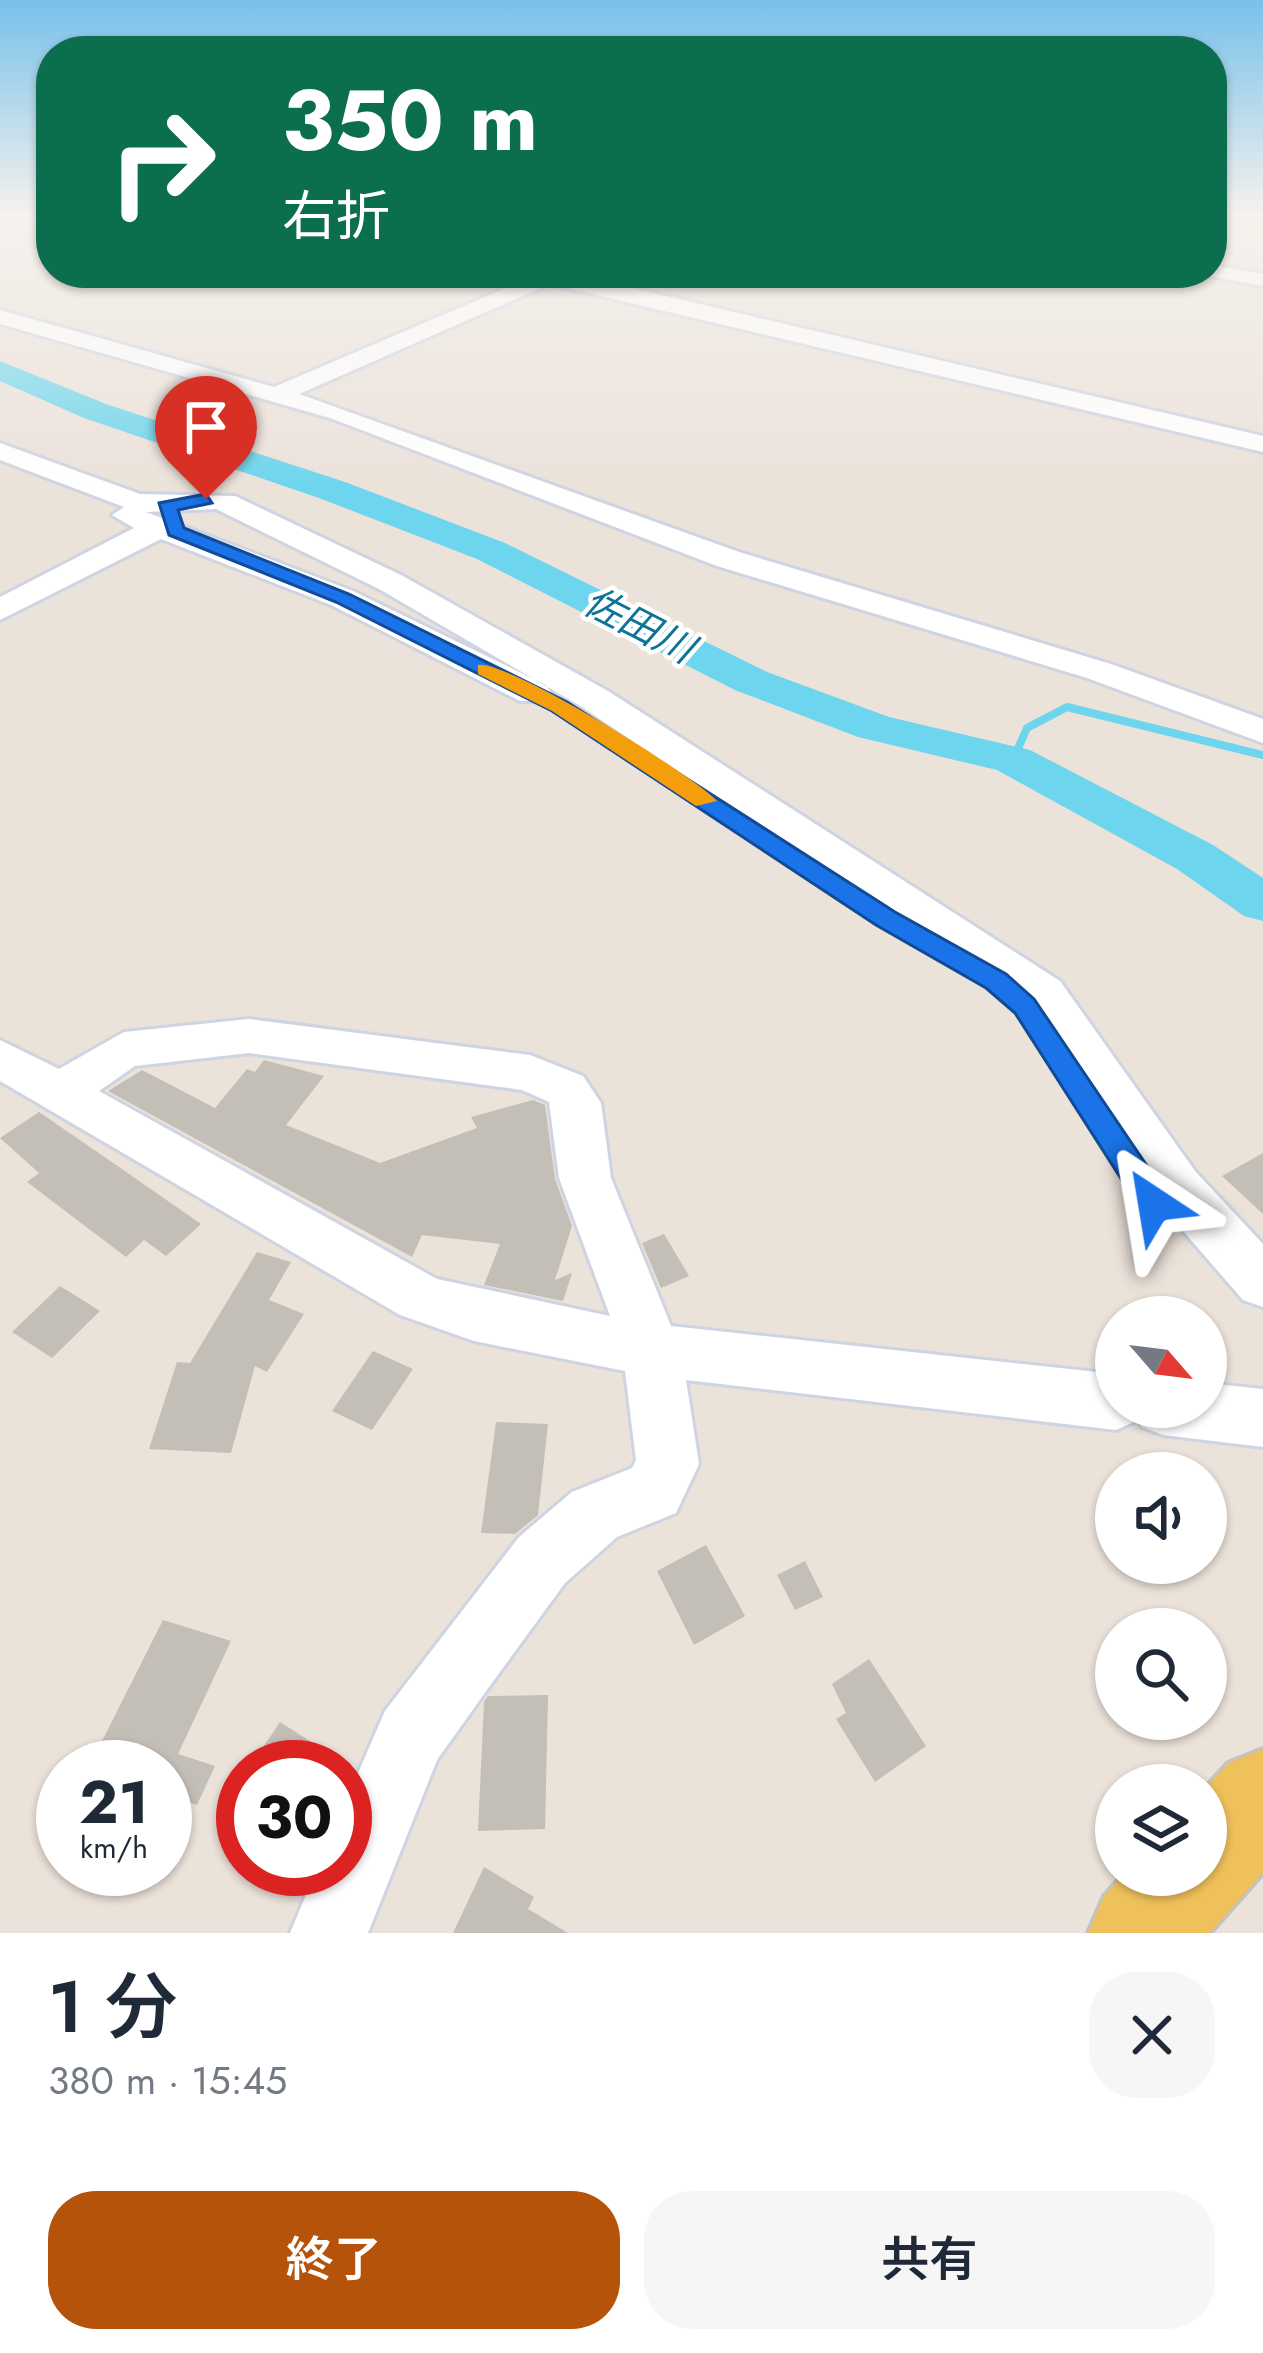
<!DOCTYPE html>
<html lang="ja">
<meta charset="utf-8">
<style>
:root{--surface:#fff;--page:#f6f6f7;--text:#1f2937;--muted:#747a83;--accent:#b45309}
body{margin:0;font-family:Jost,"Noto Sans JP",sans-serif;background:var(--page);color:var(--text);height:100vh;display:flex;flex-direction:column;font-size:45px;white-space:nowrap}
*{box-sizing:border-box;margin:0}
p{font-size:39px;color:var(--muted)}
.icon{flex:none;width:66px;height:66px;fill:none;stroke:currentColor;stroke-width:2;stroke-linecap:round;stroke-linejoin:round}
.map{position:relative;height:1933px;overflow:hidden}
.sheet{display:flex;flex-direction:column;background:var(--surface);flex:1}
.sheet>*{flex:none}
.banner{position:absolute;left:36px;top:36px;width:1191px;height:252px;border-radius:48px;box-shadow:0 3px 9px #0004;background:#0b6e4f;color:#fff;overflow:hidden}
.needle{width:78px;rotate:118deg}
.controls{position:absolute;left:1095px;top:1296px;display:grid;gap:24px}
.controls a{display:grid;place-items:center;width:132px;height:132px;border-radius:50%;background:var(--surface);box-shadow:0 3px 9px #0004;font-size:60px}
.speed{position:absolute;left:36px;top:1740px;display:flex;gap:24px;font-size:60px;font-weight:700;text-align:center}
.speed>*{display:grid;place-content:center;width:156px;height:156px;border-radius:50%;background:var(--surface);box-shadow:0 3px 9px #0004;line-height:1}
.speed small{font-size:30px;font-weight:400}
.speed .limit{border:18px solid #d22;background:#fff;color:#111}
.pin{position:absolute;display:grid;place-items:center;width:102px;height:102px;color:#fff;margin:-123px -51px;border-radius:50% 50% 50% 0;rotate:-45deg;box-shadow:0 0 12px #0007}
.pin .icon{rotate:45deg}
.me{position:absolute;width:132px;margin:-66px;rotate:327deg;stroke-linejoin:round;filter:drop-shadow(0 0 9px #0008)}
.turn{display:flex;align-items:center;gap:42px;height:252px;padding:0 48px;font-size:54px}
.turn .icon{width:156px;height:156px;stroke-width:2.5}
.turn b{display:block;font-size:84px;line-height:102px}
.round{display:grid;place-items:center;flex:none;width:126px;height:126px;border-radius:48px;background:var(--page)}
.overview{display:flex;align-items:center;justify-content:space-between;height:204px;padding:0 48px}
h1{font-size:72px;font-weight:600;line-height:90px}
.action{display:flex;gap:24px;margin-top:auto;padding:24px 48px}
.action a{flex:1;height:138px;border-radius:48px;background:var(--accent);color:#fff;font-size:48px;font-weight:600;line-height:138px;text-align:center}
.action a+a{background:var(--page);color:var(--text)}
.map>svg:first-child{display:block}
</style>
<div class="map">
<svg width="1263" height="1933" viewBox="0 0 1263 1933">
<rect width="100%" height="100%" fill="#ebe2da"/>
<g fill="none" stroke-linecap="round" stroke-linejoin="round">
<!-- stream -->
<path stroke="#6dd5ed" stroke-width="8" d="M1013,760L1027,728L1067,707L1263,755"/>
<!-- river -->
<path fill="#6dd5ed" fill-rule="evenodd" d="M0,361L106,404L345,482L505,543L767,672L889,717L1030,750L1213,845L1263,878V921L1244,916L1177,869L997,770L858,737L735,690L477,559L319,498L84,418L0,381Z"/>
</g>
<!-- building -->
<path fill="#c3beb6" d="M264,1060L324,1076L286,1125L380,1163L477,1128L471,1117L533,1100L545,1105L555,1179L572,1226L555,1280L572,1273L563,1301L484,1285L500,1244L422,1235L412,1257L108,1091L142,1070L215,1108L247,1069L255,1072Z
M39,1112L106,1158L201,1224L166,1256L144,1240L126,1257L27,1182L39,1173L0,1138Z
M1263,1153V1214L1222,1176Z
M664,1234L689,1276L661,1288L642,1243Z
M257,1252L291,1262L269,1300L304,1314L267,1372L255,1366L231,1453L149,1449L177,1362L190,1363Z
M60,1286L100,1311L52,1358L12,1332Z
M373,1351L413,1369L372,1430L332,1411Z
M496,1422L548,1424L538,1515L515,1534L481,1533Z
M706,1545L745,1616L694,1645L657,1571Z
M805,1561L823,1597L795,1610L777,1575Z
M163,1620L231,1641L178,1754L215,1766L197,1805L165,1794V1767H89Z
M869,1659L926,1746L875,1782L836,1719L846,1713L832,1684Z
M548,1695L545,1829L478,1831L484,1702L488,1696Z
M280,1722L355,1770L345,1792V1767H291L262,1749Z
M484,1867L534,1897L528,1909L568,1933H453Z"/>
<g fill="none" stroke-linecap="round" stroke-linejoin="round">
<defs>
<path id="minor" d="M1212,265L1263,274V286L1205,275L1212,273Z
M520,273H568L1263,436V452L550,284L299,394L739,552L1111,664L1263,719V743L1087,678L717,566L330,418L0,324V310L274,387L527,279Z
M0,443L140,494L235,496L401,575L608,691L1060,981L1195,1171L1263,1244V1307L1243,1300L1157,1201L1028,1005L582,707L379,589L216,509L146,512L353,591L546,685L551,693L546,701H520L331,605L161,539L0,620V597L134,528L112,515L124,507L0,460Z
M249,1019L530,1055L583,1076L601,1103L611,1178L671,1326L1116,1374V1407H1206V1383L1263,1389V1447L1163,1435L1142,1427L1138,1420L1116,1430L686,1380L699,1464L676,1513L617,1537L565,1583L484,1694L437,1760L368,1933H290L317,1869H345V1803L385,1711L519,1537L572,1492L632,1468L636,1460L625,1371L474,1341L400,1315L0,1081V1040L59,1069L124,1032ZM249,1053L522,1090L549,1102L559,1178L610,1316L437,1279L99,1091L135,1066Z"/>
<path id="major" d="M1212,216H1263V228L1223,223Z
M1263,1749V1873L1210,1933H1088L1104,1896L1123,1875H1206V1787L1228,1763Z"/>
</defs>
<!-- minor casing -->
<use href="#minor" stroke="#cfd4e2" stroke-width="6"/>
<!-- major casing -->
<use href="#major" stroke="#c3c3c3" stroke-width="6"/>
<!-- minor -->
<use href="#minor" fill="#fff" fill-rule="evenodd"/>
<!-- major -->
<use href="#major" fill="#efc15b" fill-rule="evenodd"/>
</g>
<!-- sky -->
<linearGradient id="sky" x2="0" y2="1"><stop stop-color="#77c1ea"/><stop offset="0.44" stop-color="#f6f2ee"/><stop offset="1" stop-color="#f6f2ee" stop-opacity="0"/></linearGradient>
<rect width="1263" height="487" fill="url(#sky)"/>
<!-- route -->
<path fill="#1a73e8" stroke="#114b97" stroke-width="3" d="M206,494L212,503L178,510L184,528L349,594L567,702L895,912L1006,974L1034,999L1166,1194L1170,1204L1166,1213H1143L1015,1013L986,988L876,925L552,711L336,602L169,535L159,503Z"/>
<!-- slow -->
<path fill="#f59e0b" d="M478,665C508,660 692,774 717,801L696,806L552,711L478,674Z"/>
<g text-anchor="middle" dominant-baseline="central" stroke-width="9" stroke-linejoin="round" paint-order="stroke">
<!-- far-water labels -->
<g font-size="39" font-style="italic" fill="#0e7397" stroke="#fff">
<text transform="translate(639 625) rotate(27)">佐田川</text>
</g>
</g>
</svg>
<div class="controls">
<a><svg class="needle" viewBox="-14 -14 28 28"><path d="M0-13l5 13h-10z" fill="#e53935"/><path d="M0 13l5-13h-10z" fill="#747a83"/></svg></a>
<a><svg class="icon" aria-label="sound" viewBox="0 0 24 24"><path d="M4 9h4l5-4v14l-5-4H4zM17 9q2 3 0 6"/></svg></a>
<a><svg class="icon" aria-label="search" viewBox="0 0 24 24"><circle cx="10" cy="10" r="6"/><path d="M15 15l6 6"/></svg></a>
<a><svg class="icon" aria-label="layers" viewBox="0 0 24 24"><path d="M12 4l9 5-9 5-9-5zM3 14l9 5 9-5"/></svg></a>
</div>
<div class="speed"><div>21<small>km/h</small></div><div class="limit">30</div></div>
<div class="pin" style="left:206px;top:499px;background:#d93025"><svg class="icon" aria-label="arrive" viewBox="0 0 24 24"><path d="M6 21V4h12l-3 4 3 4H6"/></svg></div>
<svg class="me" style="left:1154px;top:1204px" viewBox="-20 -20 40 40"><path d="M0-17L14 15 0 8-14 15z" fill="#1a73e8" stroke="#fff" stroke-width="4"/></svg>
<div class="banner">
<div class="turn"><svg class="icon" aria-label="right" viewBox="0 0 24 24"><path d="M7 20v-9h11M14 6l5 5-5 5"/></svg><div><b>350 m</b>右折</div></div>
</div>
</div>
<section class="sheet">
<div class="overview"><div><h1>1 分</h1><p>380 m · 15:45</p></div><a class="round"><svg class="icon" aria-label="close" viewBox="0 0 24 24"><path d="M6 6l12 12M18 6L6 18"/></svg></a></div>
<div class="action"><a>終了</a><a>共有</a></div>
</section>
